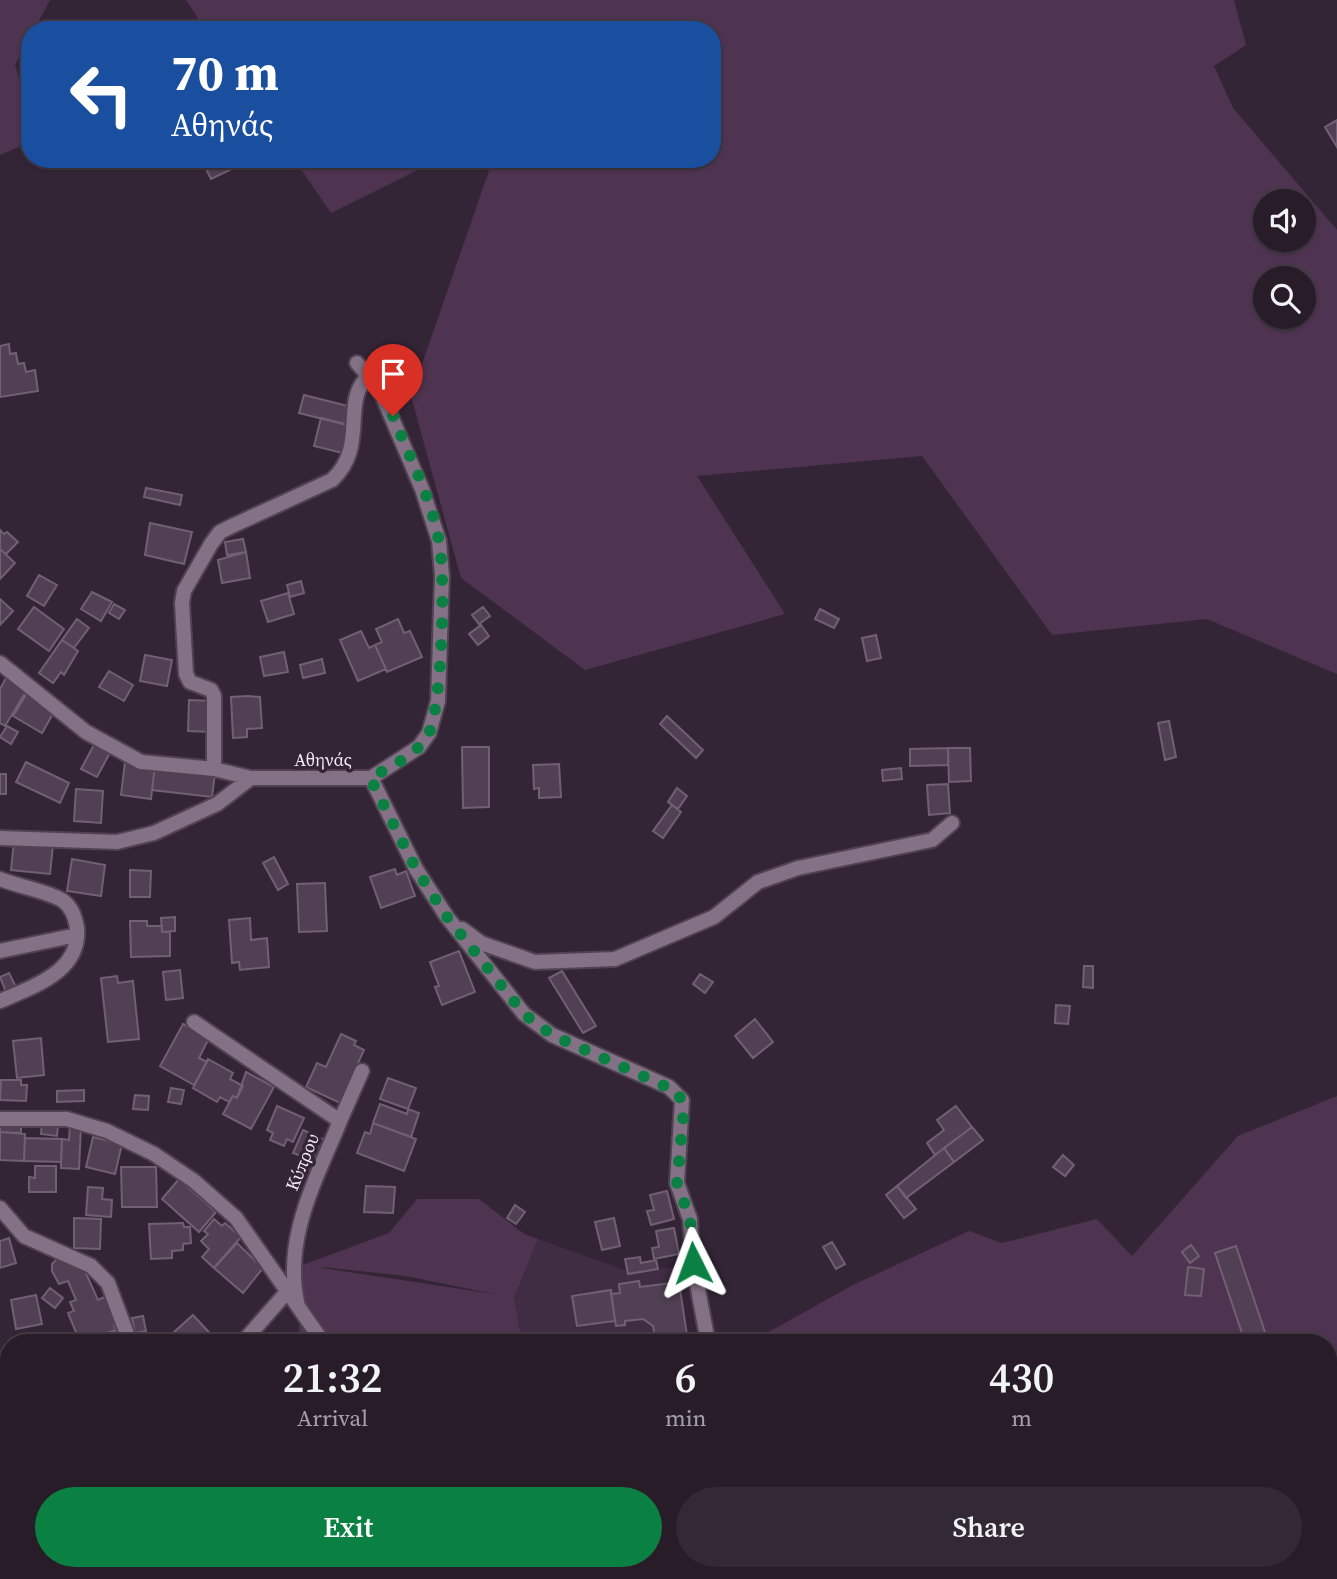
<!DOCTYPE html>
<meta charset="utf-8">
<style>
:root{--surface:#271c28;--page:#332934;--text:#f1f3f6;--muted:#a4a1a8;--line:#433a45;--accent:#0b8043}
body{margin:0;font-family:"Source Serif 4",serif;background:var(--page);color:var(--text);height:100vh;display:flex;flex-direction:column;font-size:26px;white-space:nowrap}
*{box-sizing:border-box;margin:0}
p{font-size:23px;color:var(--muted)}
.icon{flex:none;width:38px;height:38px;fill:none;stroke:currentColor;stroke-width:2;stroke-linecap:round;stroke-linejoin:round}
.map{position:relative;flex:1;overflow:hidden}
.panel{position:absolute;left:0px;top:1334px;width:1337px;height:247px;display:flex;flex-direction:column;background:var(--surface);border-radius:28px 28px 0 0;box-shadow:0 2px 5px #0004,0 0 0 2px var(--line)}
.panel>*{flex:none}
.hud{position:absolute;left:21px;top:21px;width:700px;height:147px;border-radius:28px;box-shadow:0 2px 5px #0004,0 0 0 2px var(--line);background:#1a4fa0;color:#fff;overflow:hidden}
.controls{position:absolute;left:1253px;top:189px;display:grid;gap:14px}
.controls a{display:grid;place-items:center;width:63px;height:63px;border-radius:50%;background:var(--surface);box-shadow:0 2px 5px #0004,0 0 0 2px var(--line);font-size:35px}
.pin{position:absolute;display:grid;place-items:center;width:60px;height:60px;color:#fff;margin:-72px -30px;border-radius:50% 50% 50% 0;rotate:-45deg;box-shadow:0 0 7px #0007}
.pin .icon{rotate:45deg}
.me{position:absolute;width:77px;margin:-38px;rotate:357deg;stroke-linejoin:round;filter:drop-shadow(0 0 5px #0008)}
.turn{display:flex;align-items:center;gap:24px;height:147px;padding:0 35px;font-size:32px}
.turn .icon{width:91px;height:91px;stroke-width:2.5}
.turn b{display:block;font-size:49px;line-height:60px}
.eta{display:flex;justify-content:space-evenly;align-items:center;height:119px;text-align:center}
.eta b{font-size:42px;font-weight:600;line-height:49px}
.cta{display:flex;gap:14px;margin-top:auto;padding:14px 35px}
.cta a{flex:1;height:80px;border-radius:42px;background:var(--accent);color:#fff;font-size:28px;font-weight:600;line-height:80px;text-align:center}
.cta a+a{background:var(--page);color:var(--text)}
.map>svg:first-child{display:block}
</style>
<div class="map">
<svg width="1337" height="1579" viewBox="0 0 1337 1579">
<rect width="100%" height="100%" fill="#342536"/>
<!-- built -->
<path fill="#402c43" d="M538,1239L627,1271L628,1274L675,1267L689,1342H522L514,1298Z"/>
<!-- green -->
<path fill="#4f3452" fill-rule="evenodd" d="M0,0H50L34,30H30V38L15,65L30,111V142L0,155Z
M186,0H1234L1246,45L1214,66L1233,108L1337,230V674L1207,619L1052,635L922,456L697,476L785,614L585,670L461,578L411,396L493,159H712V30H206ZM1265,201H1304V240H1265ZM1265,278H1304V317H1265Z
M294,159H440L331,213Z
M1337,1096V1579H167L161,1572H1328V1342H751L853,1285L969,1231L1002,1243L1097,1219L1132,1256L1238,1136Z
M417,1199H479L524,1234L538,1239L514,1298L522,1342H302L299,1333L303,1265L389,1233ZM322,1267L406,1276L494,1294L322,1268Z"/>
<!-- building -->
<path fill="#514053" stroke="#715f73" stroke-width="2" d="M1337,120V147L1325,127Z
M201,159H229L234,168L211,179Z
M9,344L10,354L16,353L18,364L24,363L26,372L35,370L38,391L0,397V346Z
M402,357L410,369L389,382L381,369Z
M304,395L352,407L347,425L299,413Z
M321,418L354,426L347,454L314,446Z
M146,488L182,495L180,505L144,497Z
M150,523L192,532L184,564L145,555Z
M0,530L4,534L7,532L18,542L6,554L0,549Z
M243,539L246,552L227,555L225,542Z
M0,549L15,563L0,579Z
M246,552L250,578L222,583L218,560Z
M39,575L57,585L44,606L27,596Z
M301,581L304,593L290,597L287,585Z
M92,592L112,602L101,621L81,609Z
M288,593L294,614L268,622L261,601Z
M0,599L13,611L0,625Z
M114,604L125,610L119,619L109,613Z
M34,607L64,629L49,651L18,629Z
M483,607L490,616L479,624L472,615Z
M820,609L839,619L834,628L815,619Z
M77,619L89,628L74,648L62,640Z
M398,619L404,633L410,631L422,657L387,672L375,645L382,642L376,629Z
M481,625L489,636L478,645L469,634Z
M361,631L369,648L375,645L386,669L358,681L340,640Z
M876,635L881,658L867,661L862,638Z
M62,640L78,651L64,675L61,672L53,683L39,673Z
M284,652L288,672L264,676L260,657Z
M145,655L172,660L167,686L140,681Z
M322,659L325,673L303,678L300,665Z
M109,671L133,685L124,701L99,687Z
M6,678L27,690L5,726L0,723V689Z
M27,693L55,710L42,733L13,716Z
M248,696L260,697L262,728L247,729V737L233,738L231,697Z
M189,700L213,701L212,732L188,731Z
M667,716L703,750L696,758L660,724Z
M1169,721L1176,757L1165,760L1158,723Z
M7,726L18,732L11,744L0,737Z
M96,741L112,749L97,777L81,769Z
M462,747H489V807L463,808Z
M948,748V765L910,766V749Z
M948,748H970L971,781L949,782Z
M26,762L69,783L60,803L16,782Z
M125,762L155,765L151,799L121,795Z
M559,764L561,797L539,798V788L534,789L533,765Z
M155,765L215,773L212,797L152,790Z
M901,768L902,779L883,781L882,770Z
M0,774H6V794H0Z
M948,784L950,813L929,815L927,785Z
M677,788L687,796L678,809L668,802Z
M76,789L103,791L101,823L74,821Z
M672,805L681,812L663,838L653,831Z
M14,841L53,845L50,874L11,870Z
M274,857L288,884L278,890L263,863Z
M72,859L105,865L101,896L67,891Z
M395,869L397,875L406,871L415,896L381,908L370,877Z
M130,870L151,871L150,897H130Z
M325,883L327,931L299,932L297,884Z
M175,917V931L162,932L161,918Z
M250,918L251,940L267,938L269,967L240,970L239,962L232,963L229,920Z
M130,921H147V926H162V932H170V956L131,957Z
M459,951L475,992L442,1005L435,987L439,986L430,962Z
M1084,966H1093V988L1083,987Z
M180,970L183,998L166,1000L163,972Z
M562,971L596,1026L583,1033L549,978Z
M9,973L16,987L6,992L0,977Z
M700,974L713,982L705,993L693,984Z
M117,976L118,983L133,981L139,1039L108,1042L101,978Z
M1056,1005L1070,1006L1068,1024L1055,1023Z
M755,1019L773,1042L753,1058L735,1036Z
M183,1024L209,1038L199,1058L207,1062L194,1085L160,1066Z
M341,1034L356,1041L354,1045L364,1050L340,1103L306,1087L317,1063L326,1067Z
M41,1038L44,1075L17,1078L13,1041Z
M208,1059L233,1073L230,1079L243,1086L237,1098L233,1096L229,1102L220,1097L217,1102L193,1088Z
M246,1072L274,1087L251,1129L223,1114L233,1096L237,1098Z
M388,1078L416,1088L408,1109L380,1099Z
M1,1080H21V1085H27L26,1101L0,1100Z
M171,1088L184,1090L181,1104L168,1102Z
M84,1090V1101L57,1102V1091Z
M135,1095L149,1096L148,1110L133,1109Z
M380,1104L407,1114L408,1109L419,1113L411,1137L373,1123Z
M277,1106L304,1118L293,1142L287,1139L284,1146L270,1140L273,1133L267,1130Z
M956,1106L972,1127L935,1155L927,1143L944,1130L937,1120Z
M0,1121L21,1122V1133L0,1132Z
M42,1123L58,1125L57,1136L41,1134Z
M373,1123L416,1139L404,1171L357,1153L365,1132L370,1134Z
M70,1125L81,1126L79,1169L61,1168L62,1139L69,1140Z
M972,1127L983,1140L954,1162L944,1148Z
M303,1130L327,1141L313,1172L297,1165L301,1156L293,1153Z
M0,1132L25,1134L24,1161L0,1160Z
M93,1137L122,1144L115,1174L86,1167Z
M25,1138L62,1139L61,1162L24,1161Z
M944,1148L954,1162L906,1198L897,1186Z
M1063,1155L1074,1165L1065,1176L1053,1167Z
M35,1166H56V1192H29V1177L35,1178Z
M121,1167H156L157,1207H122Z
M179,1179L216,1212L199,1232L162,1199Z
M366,1186L395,1187L393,1213L364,1212Z
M897,1186L916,1209L904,1218L886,1195Z
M88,1187L103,1188L102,1199L112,1200L111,1217L86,1215Z
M667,1191L674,1219L651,1225L647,1211L654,1210L650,1195Z
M515,1205L525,1212L516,1224L507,1218Z
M74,1218L101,1219L100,1249L74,1248Z
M614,1218L620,1246L602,1250L595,1222Z
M214,1219L222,1226L225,1223L241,1237L214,1268L202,1257L209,1249L201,1241L208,1234L204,1231Z
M183,1223L184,1227H190L191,1243L183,1244V1250L172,1251V1258L151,1259L149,1224Z
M674,1228L679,1254L654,1259L652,1248L659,1247L656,1231Z
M9,1238L16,1263L0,1268V1241Z
M832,1242L845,1264L836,1269L823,1247Z
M237,1243L263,1268L243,1293L214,1268Z
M1191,1245L1199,1256L1190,1263L1182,1252Z
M1236,1246L1267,1338L1252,1342H1245L1215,1253Z
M640,1257L641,1263L656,1260L658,1269L628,1274L625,1259Z
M57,1259H68L84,1269L98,1300L109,1295L120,1322L114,1325L116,1330L80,1342L68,1313L74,1311L70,1302L76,1300L68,1281L59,1284L52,1271V1264Z
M1188,1267L1204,1269L1201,1296L1185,1295Z
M639,1281L640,1287L679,1282L688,1342H656L653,1326L643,1319L625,1321V1325L616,1326L611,1294L620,1293L619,1284Z
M50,1288L63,1298L55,1308L42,1298Z
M611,1290L615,1321L577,1326L572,1296Z
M36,1295L42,1324L16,1329L11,1300Z
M193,1315L218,1342H165L164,1341Z
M143,1316L146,1331L135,1333L132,1318Z
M116,1330L121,1342H105L103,1336Z
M0,1376L9,1380V1410L4,1407L0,1415Z
M9,1443V1485L5,1486L0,1445Z
M9,1571L47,1572L51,1579H8L5,1573Z"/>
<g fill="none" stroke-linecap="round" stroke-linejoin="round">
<defs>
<path id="street" d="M357,363L379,388L422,489L439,541L442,576L438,701L429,733L419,747L371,778
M0,663L86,732L141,762L214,769L251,778
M214,769V696L211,690L190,682L186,674L182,603L184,591L211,544L220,532L232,526L332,480C369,446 340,400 369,376
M0,838L117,842L154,833L217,804L251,778H371L416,869L447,917L524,1014L552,1035L669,1087L682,1100L677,1183L690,1219L693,1263L708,1342
M0,879C20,887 44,890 62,900C72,907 75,917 77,928C81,972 32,987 0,1001
M462,929L481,943L535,962L615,959L714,917L758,882L798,868L932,840L952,823
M0,951L77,935
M194,1022L340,1121C316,1180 282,1240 298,1306
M0,1119H67L107,1131L154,1154L194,1181L236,1218L323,1342
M340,1121L362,1071
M0,1208L24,1236L91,1266L108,1283L130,1342
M243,1342L286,1293
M0,1486L9,1491
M1328,1523L1337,1521
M141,1572L162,1579
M173,1572L179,1579"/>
</defs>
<!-- street casing -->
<use href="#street" stroke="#504251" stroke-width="18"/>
<!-- street -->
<use href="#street" stroke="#847186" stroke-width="14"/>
</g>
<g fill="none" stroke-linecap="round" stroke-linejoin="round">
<!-- route -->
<path stroke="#0b8043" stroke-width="12" stroke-dasharray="0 21.6" d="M393,416C409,456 432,499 439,542C446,575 442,704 429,733C418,755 391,766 370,778L416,869L447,917L524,1014L552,1035L678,1092L684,1109L677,1183L690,1219L693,1263"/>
</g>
<g text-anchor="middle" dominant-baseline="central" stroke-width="7" stroke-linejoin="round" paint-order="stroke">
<!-- street labels -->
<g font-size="18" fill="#f6ebf7" stroke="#342536">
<text x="323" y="759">Αθηνάς</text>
<text transform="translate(302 1162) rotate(-68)">Κύπρου</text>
</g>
</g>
</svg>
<div class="controls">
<a><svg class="icon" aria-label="sound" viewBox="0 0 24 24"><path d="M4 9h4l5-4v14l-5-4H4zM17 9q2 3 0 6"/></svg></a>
<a><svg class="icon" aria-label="search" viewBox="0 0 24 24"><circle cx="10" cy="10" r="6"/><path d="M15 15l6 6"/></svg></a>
</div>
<div class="pin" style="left:393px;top:416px;background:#d93025"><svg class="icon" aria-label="arrive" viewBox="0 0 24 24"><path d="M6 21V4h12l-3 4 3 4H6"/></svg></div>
<svg class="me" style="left:693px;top:1263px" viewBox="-20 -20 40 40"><path d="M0-17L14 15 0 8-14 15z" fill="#0b8043" stroke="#fff" stroke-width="4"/></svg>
<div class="hud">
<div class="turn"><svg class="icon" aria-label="left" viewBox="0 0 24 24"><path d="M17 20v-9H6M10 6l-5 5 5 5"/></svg><div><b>70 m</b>Αθηνάς</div></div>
</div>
<section class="panel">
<div class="eta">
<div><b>21:32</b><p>Arrival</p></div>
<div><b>6</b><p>min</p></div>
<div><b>430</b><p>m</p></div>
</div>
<div class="cta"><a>Exit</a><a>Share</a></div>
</section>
</div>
